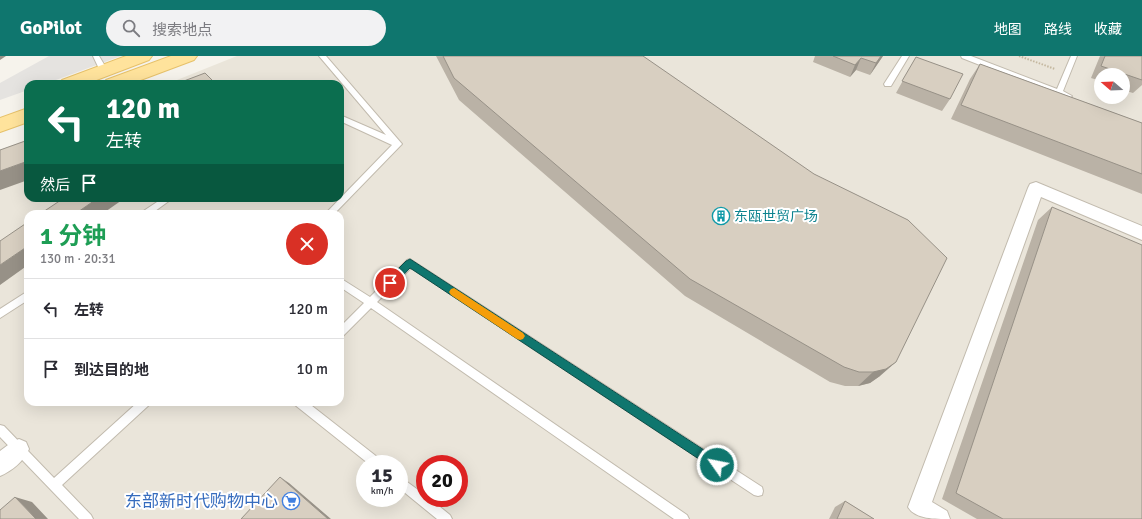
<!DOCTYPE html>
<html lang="zh">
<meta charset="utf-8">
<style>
:root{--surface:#fff;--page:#f2f2f3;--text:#2b2b33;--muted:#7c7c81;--line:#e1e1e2;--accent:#0f766e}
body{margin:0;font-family:Signika,"Noto Sans SC",sans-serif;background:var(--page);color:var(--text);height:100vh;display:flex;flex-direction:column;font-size:15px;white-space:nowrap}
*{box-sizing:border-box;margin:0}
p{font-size:13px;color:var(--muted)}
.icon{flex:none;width:22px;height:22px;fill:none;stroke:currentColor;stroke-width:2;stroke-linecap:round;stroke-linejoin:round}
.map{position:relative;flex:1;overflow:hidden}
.side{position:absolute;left:24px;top:154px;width:320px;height:196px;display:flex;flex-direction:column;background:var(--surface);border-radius:12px;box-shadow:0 4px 16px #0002}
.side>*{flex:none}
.banner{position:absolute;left:24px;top:24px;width:320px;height:122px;border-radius:12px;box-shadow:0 4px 16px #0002;background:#0b6e4f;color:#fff;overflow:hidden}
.needle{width:26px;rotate:289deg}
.tools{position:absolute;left:1094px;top:12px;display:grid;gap:8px}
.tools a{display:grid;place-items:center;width:36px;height:36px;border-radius:50%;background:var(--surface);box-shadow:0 4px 16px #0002;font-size:20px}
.speed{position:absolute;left:356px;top:399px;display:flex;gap:8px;font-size:20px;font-weight:700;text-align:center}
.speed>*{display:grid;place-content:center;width:52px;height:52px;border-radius:50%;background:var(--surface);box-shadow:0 4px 16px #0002;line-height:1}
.speed small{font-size:10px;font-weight:400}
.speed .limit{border:6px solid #d22;background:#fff;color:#111}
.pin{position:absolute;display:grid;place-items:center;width:34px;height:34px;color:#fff;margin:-17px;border:2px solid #fff;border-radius:50%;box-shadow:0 1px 4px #0007}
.me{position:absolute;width:44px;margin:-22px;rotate:303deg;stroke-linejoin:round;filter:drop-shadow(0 0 3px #0008)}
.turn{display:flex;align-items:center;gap:14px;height:84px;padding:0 16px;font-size:18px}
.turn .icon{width:52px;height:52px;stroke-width:2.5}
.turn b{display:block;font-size:28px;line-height:34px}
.then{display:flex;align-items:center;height:38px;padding:0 16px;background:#0003;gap:8px;font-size:15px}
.round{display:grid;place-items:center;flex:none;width:42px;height:42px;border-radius:21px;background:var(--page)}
.summary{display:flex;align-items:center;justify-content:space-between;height:68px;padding:0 16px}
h1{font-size:24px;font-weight:700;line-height:30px;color:#1e9e55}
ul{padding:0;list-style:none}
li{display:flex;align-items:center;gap:12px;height:60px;padding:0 16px;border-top:1px solid var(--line)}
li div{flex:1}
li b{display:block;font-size:15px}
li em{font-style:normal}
header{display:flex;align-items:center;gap:24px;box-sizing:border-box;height:56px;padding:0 20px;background:var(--accent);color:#fff}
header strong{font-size:19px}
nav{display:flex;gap:22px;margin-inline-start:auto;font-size:14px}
.search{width:280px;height:36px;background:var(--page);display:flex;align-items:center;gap:10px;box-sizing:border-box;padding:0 14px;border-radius:22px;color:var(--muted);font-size:15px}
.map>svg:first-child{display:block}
</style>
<header>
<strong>GoPilot</strong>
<div class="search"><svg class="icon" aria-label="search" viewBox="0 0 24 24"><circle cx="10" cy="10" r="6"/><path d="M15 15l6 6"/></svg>搜索地点</div>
<nav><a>地图</a><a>路线</a><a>收藏</a></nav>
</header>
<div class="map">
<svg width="1142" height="463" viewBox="0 0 1142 463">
<rect width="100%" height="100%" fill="#f6f3ec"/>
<!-- residential -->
<path fill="#eae5da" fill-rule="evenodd" d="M237,0H1142V463H0V94L28,83V142H340V28H167ZM1101,19H1123V41H1101ZM28,158H340V346H28ZM365,408H399V442H365ZM425,408H459V442H425Z"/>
<!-- parking -->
<path fill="#e5e3e0" d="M49,0H121L45,28H28V34L0,44V27Z"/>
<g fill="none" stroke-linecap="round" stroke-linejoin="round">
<defs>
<path id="service" d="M93,0H99L108,15L107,17H101Z
M319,0H326L402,88L334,158H325L392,89L340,65V59L386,79Z
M902,0H909L891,30H885L884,28Z
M961,0H971L1057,33L1071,0H1077L1063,35L1072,40L1068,43L1056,39L962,2Z
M163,142H173L151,158H141L142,156Z
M410,203L762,431L763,435L762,439L758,440L754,439L411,212L377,246L687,459L689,463H674L371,252L343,280L340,281V271L364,247L340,231V222L370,241L407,204Z
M28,235V244L0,262V253Z
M138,346H150L149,349L62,429L91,459L93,463H79L0,381V369L4,370L54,422Z
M294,346H307L381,404L382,408H369L295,349Z
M399,420L425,439V442H429L450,459L452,463H437L399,432Z"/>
<path id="minor" d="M1036,126L1142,170V184L1041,141L932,446L947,455L950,463C934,463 915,463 908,451L1028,132L1030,128Z
M19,383L26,386L29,393C24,405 12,415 0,420V395L12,386Z"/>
<path id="primary" d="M126,0H152L149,4L86,28H59L62,24Z
M171,0H197L194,4L130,28H103L106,24Z
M28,52V66L0,76V62Z"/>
</defs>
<!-- service casing -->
<use href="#service" stroke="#c2bbae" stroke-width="2"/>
<!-- minor casing -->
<use href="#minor" stroke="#c2bbae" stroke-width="2"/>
<!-- primary casing -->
<use href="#primary" stroke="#e6c16a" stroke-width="2"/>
<!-- path -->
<path stroke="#c4b79f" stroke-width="2" stroke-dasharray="1.5 1.5" stroke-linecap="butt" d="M1019,0L1055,13"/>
<!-- service -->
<use href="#service" fill="#fff" fill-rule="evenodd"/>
<!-- minor -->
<use href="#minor" fill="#fff" fill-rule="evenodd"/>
<!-- primary -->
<use href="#primary" fill="#ffe39c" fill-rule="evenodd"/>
</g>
<!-- wall -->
<path fill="#bab2a6" d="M436,0H643L880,320L870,327L858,330H845L830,326L685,240L459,44Z
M815,0H883L870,19L856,14L850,21L813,6Z
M1100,0H1142V29L1133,37L1123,34V19H1101V25L1091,22Z
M916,1L950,43L942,55L896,37Z
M980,8L1142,67V138L951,63L970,23Z
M1052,151L1142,463H977L942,443L1038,164Z
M845,445L874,463H829L835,451Z"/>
<!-- shaded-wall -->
<path fill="#979187" d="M0,0H6L0,4Z
M881,0H883L870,19L876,7Z
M861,2L856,14L850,21L855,9Z
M28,105V124L0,134V115Z
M98,142H125L102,158H75Z
M28,190V209L0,229V209Z
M896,306L880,320L870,327L858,330L873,316Z
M280,421L289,427L331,463H328Z
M15,441L32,446L48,463H36Z"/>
<!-- building -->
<path fill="#d8cfc1" stroke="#979187" d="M443,0H643L814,118L908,164L947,202L896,306L886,313L873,316H859L844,311L690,223L454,22Z
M833,0H881L876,7L861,2L855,9Z
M1105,0H1142V24L1101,10Z
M916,1L963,18L950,43L902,25Z
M980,8L1142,67V118L961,49Z
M205,17L216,28H176Z
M28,84V105L0,115V94Z
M64,142H98L75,158H40Z
M1052,151L1142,189V463H1003L956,437Z
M28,166V190L0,209V185Z
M280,421L328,463H241Z
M15,441L36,463H0V454Z
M845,445L874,463H837Z"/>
<!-- route -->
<path fill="#0f766e" stroke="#0a4d48" d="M410,203L721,405L723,409L721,413L717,414L714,413L410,212L393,230H387L385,227L387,224L406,205Z"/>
<!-- slow -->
<path fill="#f59e0b" d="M454,232L523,277L525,280L523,283L520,284L517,283L451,239L449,236L451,233Z"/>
<!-- icons -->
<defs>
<symbol id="building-ring" viewBox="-11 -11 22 22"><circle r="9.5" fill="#fff" stroke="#0f9aa8" stroke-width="1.5"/><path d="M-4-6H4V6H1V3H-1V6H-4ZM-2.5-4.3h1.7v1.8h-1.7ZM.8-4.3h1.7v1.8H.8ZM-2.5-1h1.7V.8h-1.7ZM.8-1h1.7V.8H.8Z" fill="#0f9aa8"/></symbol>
<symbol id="supermarket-ring" viewBox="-11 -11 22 22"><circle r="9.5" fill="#fff" stroke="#3f7fe0" stroke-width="1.5"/><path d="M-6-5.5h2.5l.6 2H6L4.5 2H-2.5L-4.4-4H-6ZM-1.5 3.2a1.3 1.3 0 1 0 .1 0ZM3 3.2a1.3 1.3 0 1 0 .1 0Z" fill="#3f7fe0"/></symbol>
</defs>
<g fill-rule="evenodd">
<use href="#building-ring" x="711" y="150" width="20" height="20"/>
<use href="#supermarket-ring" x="281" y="435" width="20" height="20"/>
</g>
<g text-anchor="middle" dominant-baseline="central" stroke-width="4" stroke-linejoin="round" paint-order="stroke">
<!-- culture labels -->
<g font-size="14" fill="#0d838f" stroke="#fff" text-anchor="start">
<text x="734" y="160">东瓯世贸广场</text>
</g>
<!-- near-shop labels -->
<g font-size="17" fill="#366cbe" stroke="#fff" text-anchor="end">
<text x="278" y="445">东部新时代购物中心</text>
</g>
</g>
</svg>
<div class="tools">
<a><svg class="needle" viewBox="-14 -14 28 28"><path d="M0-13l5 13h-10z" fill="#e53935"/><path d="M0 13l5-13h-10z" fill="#7c7c81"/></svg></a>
</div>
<div class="speed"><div>15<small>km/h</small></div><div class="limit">20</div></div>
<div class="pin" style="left:390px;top:227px;background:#d93025"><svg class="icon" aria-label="arrive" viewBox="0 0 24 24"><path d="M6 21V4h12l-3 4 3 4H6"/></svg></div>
<svg class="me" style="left:717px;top:409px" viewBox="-20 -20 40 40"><circle r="17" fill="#0f766e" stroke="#fff" stroke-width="3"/><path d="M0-11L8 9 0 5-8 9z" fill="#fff"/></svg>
<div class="banner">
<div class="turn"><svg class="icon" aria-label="left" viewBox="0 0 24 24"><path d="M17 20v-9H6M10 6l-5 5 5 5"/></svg><div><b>120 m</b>左转</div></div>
<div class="then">然后<svg class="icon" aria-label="arrive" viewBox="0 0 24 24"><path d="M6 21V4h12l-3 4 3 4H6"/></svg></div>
</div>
<section class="side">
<div class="summary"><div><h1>1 分钟</h1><p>130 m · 20:31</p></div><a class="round" style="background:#d93025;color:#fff"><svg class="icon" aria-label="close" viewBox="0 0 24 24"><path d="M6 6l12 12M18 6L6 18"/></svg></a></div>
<ul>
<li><svg class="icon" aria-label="left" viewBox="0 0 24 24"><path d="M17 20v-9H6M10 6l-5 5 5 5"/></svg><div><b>左转</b></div><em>120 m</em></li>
<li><svg class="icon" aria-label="arrive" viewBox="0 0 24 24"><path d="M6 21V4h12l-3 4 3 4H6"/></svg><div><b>到达目的地</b></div><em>10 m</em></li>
</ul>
</section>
</div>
